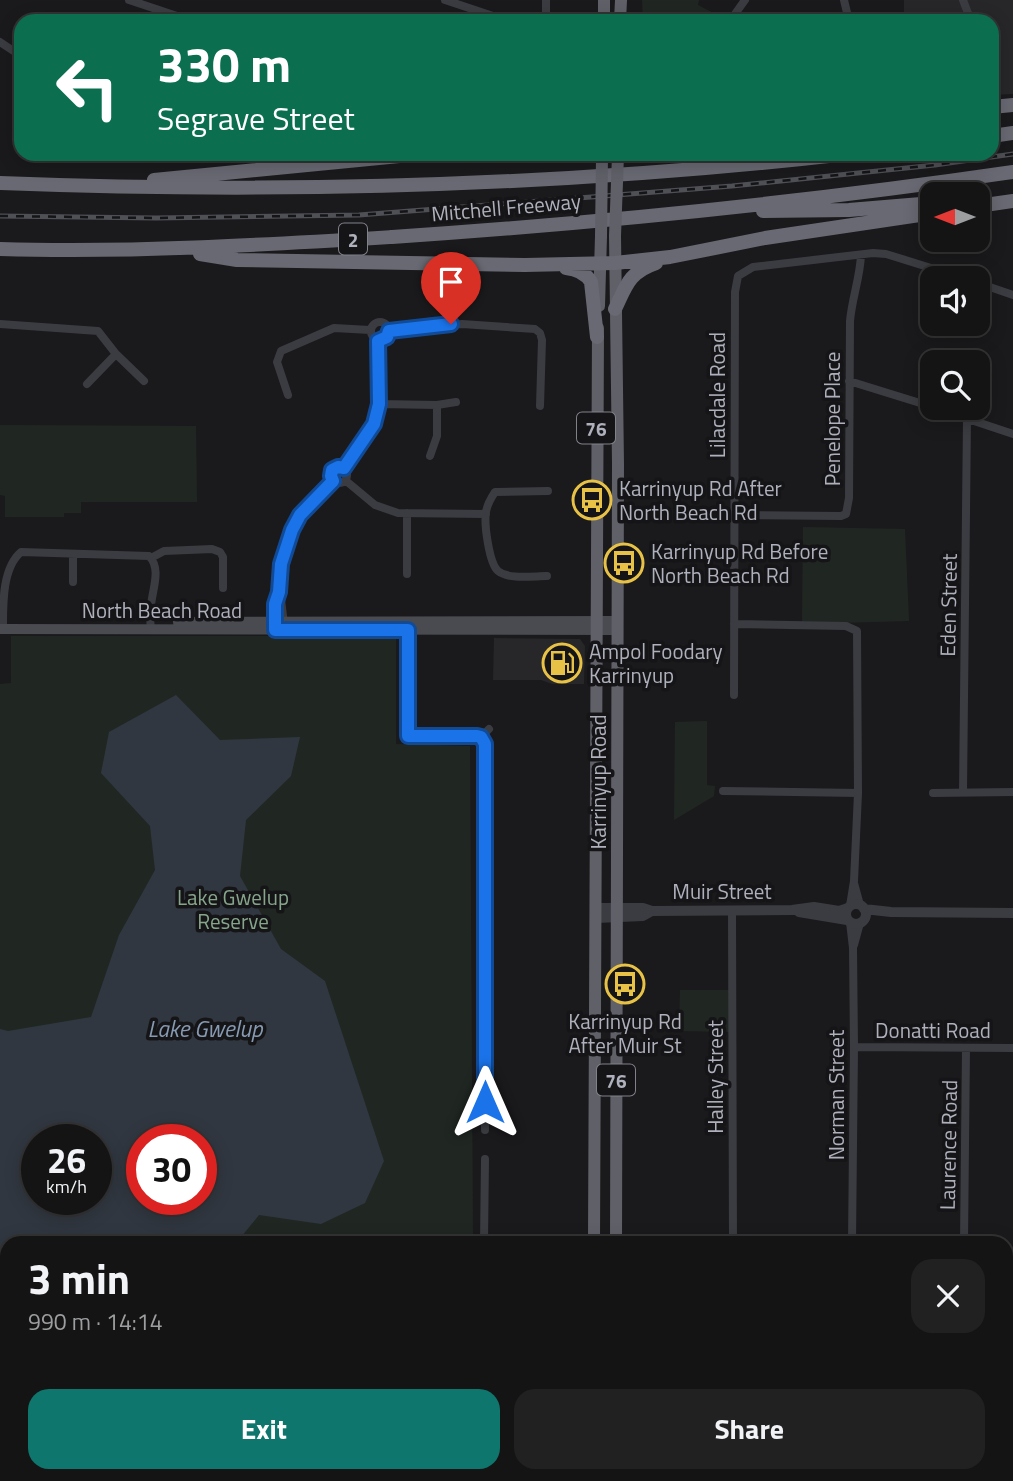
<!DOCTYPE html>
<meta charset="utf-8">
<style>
:root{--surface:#141415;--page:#212122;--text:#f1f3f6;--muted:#9d9ea0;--line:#333334;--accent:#0f766e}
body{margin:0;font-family:"Titillium Web",sans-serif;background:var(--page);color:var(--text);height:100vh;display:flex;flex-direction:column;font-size:26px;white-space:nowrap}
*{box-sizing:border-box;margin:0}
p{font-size:23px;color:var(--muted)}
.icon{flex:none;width:38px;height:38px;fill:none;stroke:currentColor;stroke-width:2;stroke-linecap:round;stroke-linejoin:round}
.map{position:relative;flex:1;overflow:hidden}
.panel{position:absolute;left:0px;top:1236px;width:1013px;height:247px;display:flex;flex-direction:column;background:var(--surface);border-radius:21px 21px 0 0;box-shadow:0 4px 18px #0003,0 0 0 2px var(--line)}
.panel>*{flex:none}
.top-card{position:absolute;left:14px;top:14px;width:985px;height:147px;border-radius:21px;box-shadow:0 4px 18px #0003,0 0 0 2px var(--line);background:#0b6e4f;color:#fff;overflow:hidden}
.needle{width:46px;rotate:270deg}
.controls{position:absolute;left:920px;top:182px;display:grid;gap:14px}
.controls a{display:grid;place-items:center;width:70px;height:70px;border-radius:14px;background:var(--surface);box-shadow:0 4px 18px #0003,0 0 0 2px var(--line);font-size:35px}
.speed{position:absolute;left:21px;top:1124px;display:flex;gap:14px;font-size:35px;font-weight:700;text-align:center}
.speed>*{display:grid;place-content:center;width:91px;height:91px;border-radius:50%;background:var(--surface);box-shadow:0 4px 18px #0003,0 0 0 2px var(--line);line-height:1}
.speed small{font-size:18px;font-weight:400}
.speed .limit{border:10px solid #d22;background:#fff;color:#111}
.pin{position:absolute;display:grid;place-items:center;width:60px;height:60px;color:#fff;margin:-72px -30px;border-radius:50% 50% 50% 0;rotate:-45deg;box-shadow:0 0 7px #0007}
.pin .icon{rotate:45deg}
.me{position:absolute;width:77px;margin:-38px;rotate:0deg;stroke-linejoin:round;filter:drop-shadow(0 0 5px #0008)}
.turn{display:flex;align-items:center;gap:24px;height:147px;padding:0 28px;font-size:32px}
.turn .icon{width:91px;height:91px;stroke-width:2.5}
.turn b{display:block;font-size:49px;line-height:60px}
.round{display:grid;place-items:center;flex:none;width:74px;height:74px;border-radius:21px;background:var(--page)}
.headline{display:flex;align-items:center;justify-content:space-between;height:119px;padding:0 28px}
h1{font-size:42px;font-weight:700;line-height:52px}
.primary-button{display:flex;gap:14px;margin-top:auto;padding:14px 28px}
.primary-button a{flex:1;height:80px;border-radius:21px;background:var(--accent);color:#fff;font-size:28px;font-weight:700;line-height:80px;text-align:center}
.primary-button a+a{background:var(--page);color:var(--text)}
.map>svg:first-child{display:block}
</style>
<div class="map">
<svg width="1013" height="1481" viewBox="0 0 1013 1481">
<rect width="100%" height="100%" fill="#1a1a1c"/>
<!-- built -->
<path fill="#272629" d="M904,0H1013V94L992,95V21H904Z
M494,638L580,639L585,646L584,684H552L541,680H493Z"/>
<!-- green -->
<path fill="#202722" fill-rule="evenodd" d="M642,0H699L698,5L723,18L721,21H643Z
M0,425L196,426L197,502H81V513H64V517H5V496L0,495Z
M803,527L905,529L909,621L802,624Z
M11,636H396V744L470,746L473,1242H7V1475H373V1481H0V684L11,683ZM37,1139H96V1199H37ZM142,1139H201V1199H142Z
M707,721V785L715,786L714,796L674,820L675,722Z
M680,990H732L729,1032L679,1031Z"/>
<!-- water -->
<path fill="#313740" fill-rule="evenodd" d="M176,695L220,740L300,737L291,776L246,820L240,876L281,949L325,981L384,1161L365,1203L321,1224L259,1215L237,1242H7V1428L0,1445V1029L8,1031L91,1017L119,935L155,870L150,826L101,773L109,732ZM37,1139H96V1199H37ZM142,1139H201V1199H142Z"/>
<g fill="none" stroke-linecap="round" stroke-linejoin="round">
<!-- minor -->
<path stroke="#3b3c41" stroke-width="8" d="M129,0L192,21
M445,0L508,21
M844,0L849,21
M963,0L971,21
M546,21V0
M730,21L745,0
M0,42L21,56
M978,283L1013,295
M371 331a9 9 0 1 1 18 0a9 9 0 1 1-18 0Z
M0,324L98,331L116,354L144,381
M389,331L462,324L535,329L540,333L542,340L540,406
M849,381L933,407
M87,384L116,354
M288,395L277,362L281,351L334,328L370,330
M379,404L437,405L456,402
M935,408L1013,434
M430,456L437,436V405
M331 475a8 8 0 1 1 16 0a8 8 0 1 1-16 0Z
M344,468L374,424L379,404L378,341
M345,480L375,505L398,513L486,514
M407,513V574
M735,515L841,516L846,514L849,498L850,321C852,298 860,278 861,255
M73,555V582
M151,558L164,551L212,549L220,552L223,557V588
M547,576C533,576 509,580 498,571C489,563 484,524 486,512C487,505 491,498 495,492L548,491
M284,624L279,583L286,546L300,515L333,481
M734,624L846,626L857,631L858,793L854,881L850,906
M408,625V736H477L481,737L485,744V1130
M275,627V604L279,592
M3,629C3,605 2,568 21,552L149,556C162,569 152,590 151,606C150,613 150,621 151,629
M734,695L735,292L738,276L753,267L873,253L886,254L963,278
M481,737L489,729
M723,791L858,793
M963,792L967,418
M933,793L1013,792
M854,883L860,905
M732,911L733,1242
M850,922L853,948L854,1047L852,1242
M854,945L860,923
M854,1047L1013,1048
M484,1242L485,1159
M964,1242L966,1048
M631,1475L636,1477L766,1478
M914,1475L1013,1476
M382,1481V1475
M851,1481V1475"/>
<!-- tertiary -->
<path stroke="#3b3c41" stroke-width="10" d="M846 914a10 10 0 1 1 20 0a10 10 0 1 1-20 0Z
M596,908H643L652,911L792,910L814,907L839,911L848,908
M864,909L891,912L1013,913
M799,912L847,920
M596,918L643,916L652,911"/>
<!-- secondary -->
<path stroke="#494b51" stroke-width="10" d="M178,622L617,621
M0,629L617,630"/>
<!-- trunk -->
<path stroke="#606069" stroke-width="12" d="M604,21V0
M620,21L621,0
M615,236L618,464L616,1242
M599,306L601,236
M594,1242L598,328
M592,1481V1475
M613,1481V1475"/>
<!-- motorway -->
<path stroke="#686972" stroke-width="14" d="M992,107L1013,105
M992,136L1013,133
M154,180L420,154
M0,183C283,194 565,186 847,154
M978,206L1013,201
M763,211L849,210L933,203
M0,249C131,253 261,245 392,237C600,223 807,202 1013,172
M200,254L237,260L525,265L615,263L670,257L765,238L933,213
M566,268C576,269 585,272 591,282L597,337
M615,309C626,286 629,272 656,263"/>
<defs>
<path id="rail" d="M0,216L156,218L359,215L732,186L935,165L1013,154"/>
</defs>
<!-- rail casing -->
<use href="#rail" stroke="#4e5056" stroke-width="5"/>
<!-- rail -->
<use href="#rail" stroke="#151517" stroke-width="2.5" stroke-dasharray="8" stroke-linecap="butt"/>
<!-- trunk-bridge -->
<path stroke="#606069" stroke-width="12" d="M601,236L602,157
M615,236L618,155"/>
</g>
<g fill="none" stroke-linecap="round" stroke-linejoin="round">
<defs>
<path id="route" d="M451,324L389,331L387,337L378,341L379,404L374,424L344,468L338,467L332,470L331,476L333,481L300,515L292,530L281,564L279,592L275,604V630H408V736H477L481,737L485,744V1102"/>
</defs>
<!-- route casing -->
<use href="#route" stroke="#114b97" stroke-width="18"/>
<!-- route -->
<use href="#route" stroke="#1a73e8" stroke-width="12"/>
</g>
<!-- icons -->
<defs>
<symbol id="bus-ring" viewBox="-11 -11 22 22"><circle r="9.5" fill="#151517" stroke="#e8c246" stroke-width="1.5"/><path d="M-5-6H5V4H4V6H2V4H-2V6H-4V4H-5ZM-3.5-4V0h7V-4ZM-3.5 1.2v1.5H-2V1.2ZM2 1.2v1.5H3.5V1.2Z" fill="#e8c246"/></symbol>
<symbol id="fuel-ring" viewBox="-11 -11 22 22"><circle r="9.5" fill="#151517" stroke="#e8c246" stroke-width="1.5"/><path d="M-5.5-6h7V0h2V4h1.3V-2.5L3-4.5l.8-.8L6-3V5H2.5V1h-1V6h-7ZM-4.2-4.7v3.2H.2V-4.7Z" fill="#e8c246"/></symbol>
</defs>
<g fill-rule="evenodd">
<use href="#bus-ring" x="570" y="478" width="44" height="44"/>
<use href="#bus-ring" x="602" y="541" width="44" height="44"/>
<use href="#fuel-ring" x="540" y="641" width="44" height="44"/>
<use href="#bus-ring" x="603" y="962" width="44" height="44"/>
</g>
<g text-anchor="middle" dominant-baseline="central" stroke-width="7" stroke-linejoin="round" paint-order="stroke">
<!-- shield labels -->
<g fill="#151517" stroke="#80828a" stroke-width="2">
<rect x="339" y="223.5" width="28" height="31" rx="5"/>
<rect x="577" y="412.5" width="38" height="31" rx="5"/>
<rect x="597" y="1064.5" width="38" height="31" rx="5"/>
</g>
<g font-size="19" font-weight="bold" fill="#aeb0bb">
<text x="353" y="239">2</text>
<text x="596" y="428">76</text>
<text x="616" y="1080">76</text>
</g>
<!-- street labels -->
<g font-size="21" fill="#aeb0bb" stroke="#151517">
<text transform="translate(506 207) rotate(-5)">Mitchell Freeway</text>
<text transform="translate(717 395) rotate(-90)">Lilacdale Road</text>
<text transform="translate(832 419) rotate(-90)">Penelope Place</text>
<text transform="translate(948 605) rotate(-89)">Eden Street</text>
<text x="162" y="610">North Beach Road</text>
<text transform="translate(598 782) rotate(-90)">Karrinyup Road</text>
<text x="722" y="891">Muir Street</text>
<text x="933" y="1030">Donatti Road</text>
<text transform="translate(715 1077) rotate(-90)">Halley Street</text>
<text transform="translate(836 1095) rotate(-90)">Norman Street</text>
<text transform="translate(948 1145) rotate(-89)">Laurence Road</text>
</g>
<!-- poi labels -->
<g font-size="21" fill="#aeb0bb" stroke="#151517" text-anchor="start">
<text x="619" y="488">Karrinyup Rd After<tspan x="619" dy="24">North Beach Rd</tspan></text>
<text x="651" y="551">Karrinyup Rd Before<tspan x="651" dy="24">North Beach Rd</tspan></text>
<text x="589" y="651">Ampol Foodary<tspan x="589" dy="24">Karrinyup</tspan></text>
<text x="625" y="1021" text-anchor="middle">Karrinyup Rd<tspan x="625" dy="24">After Muir St</tspan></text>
</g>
<!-- park labels -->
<g font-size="21" fill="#86a58b" stroke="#151517">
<text x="233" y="897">Lake Gwelup<tspan x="233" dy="24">Reserve</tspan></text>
</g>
<!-- water labels -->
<g font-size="23" font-style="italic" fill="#879ab3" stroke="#151517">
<text x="205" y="1028">Lake Gwelup</text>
</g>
</g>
</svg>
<div class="controls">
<a><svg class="needle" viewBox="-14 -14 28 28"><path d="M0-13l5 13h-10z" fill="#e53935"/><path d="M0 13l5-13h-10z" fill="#9d9ea0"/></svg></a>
<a><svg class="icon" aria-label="sound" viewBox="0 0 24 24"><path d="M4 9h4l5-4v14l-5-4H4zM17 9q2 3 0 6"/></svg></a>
<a><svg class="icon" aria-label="search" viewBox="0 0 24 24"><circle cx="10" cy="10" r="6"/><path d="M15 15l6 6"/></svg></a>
</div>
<div class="speed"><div>26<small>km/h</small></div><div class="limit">30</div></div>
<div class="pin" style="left:451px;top:324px;background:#d93025"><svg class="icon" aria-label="arrive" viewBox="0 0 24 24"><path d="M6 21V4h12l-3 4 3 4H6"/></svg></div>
<svg class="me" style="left:485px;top:1102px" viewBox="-20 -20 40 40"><path d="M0-17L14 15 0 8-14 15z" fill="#1a73e8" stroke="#fff" stroke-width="4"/></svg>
<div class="top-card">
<div class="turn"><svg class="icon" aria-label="left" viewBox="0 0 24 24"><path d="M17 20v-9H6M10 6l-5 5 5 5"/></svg><div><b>330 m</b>Segrave Street</div></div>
</div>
<section class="panel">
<div class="headline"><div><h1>3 min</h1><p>990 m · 14:14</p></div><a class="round"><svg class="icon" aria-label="close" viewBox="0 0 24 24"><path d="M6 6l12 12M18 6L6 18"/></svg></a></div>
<div class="primary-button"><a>Exit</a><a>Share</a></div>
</section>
</div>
